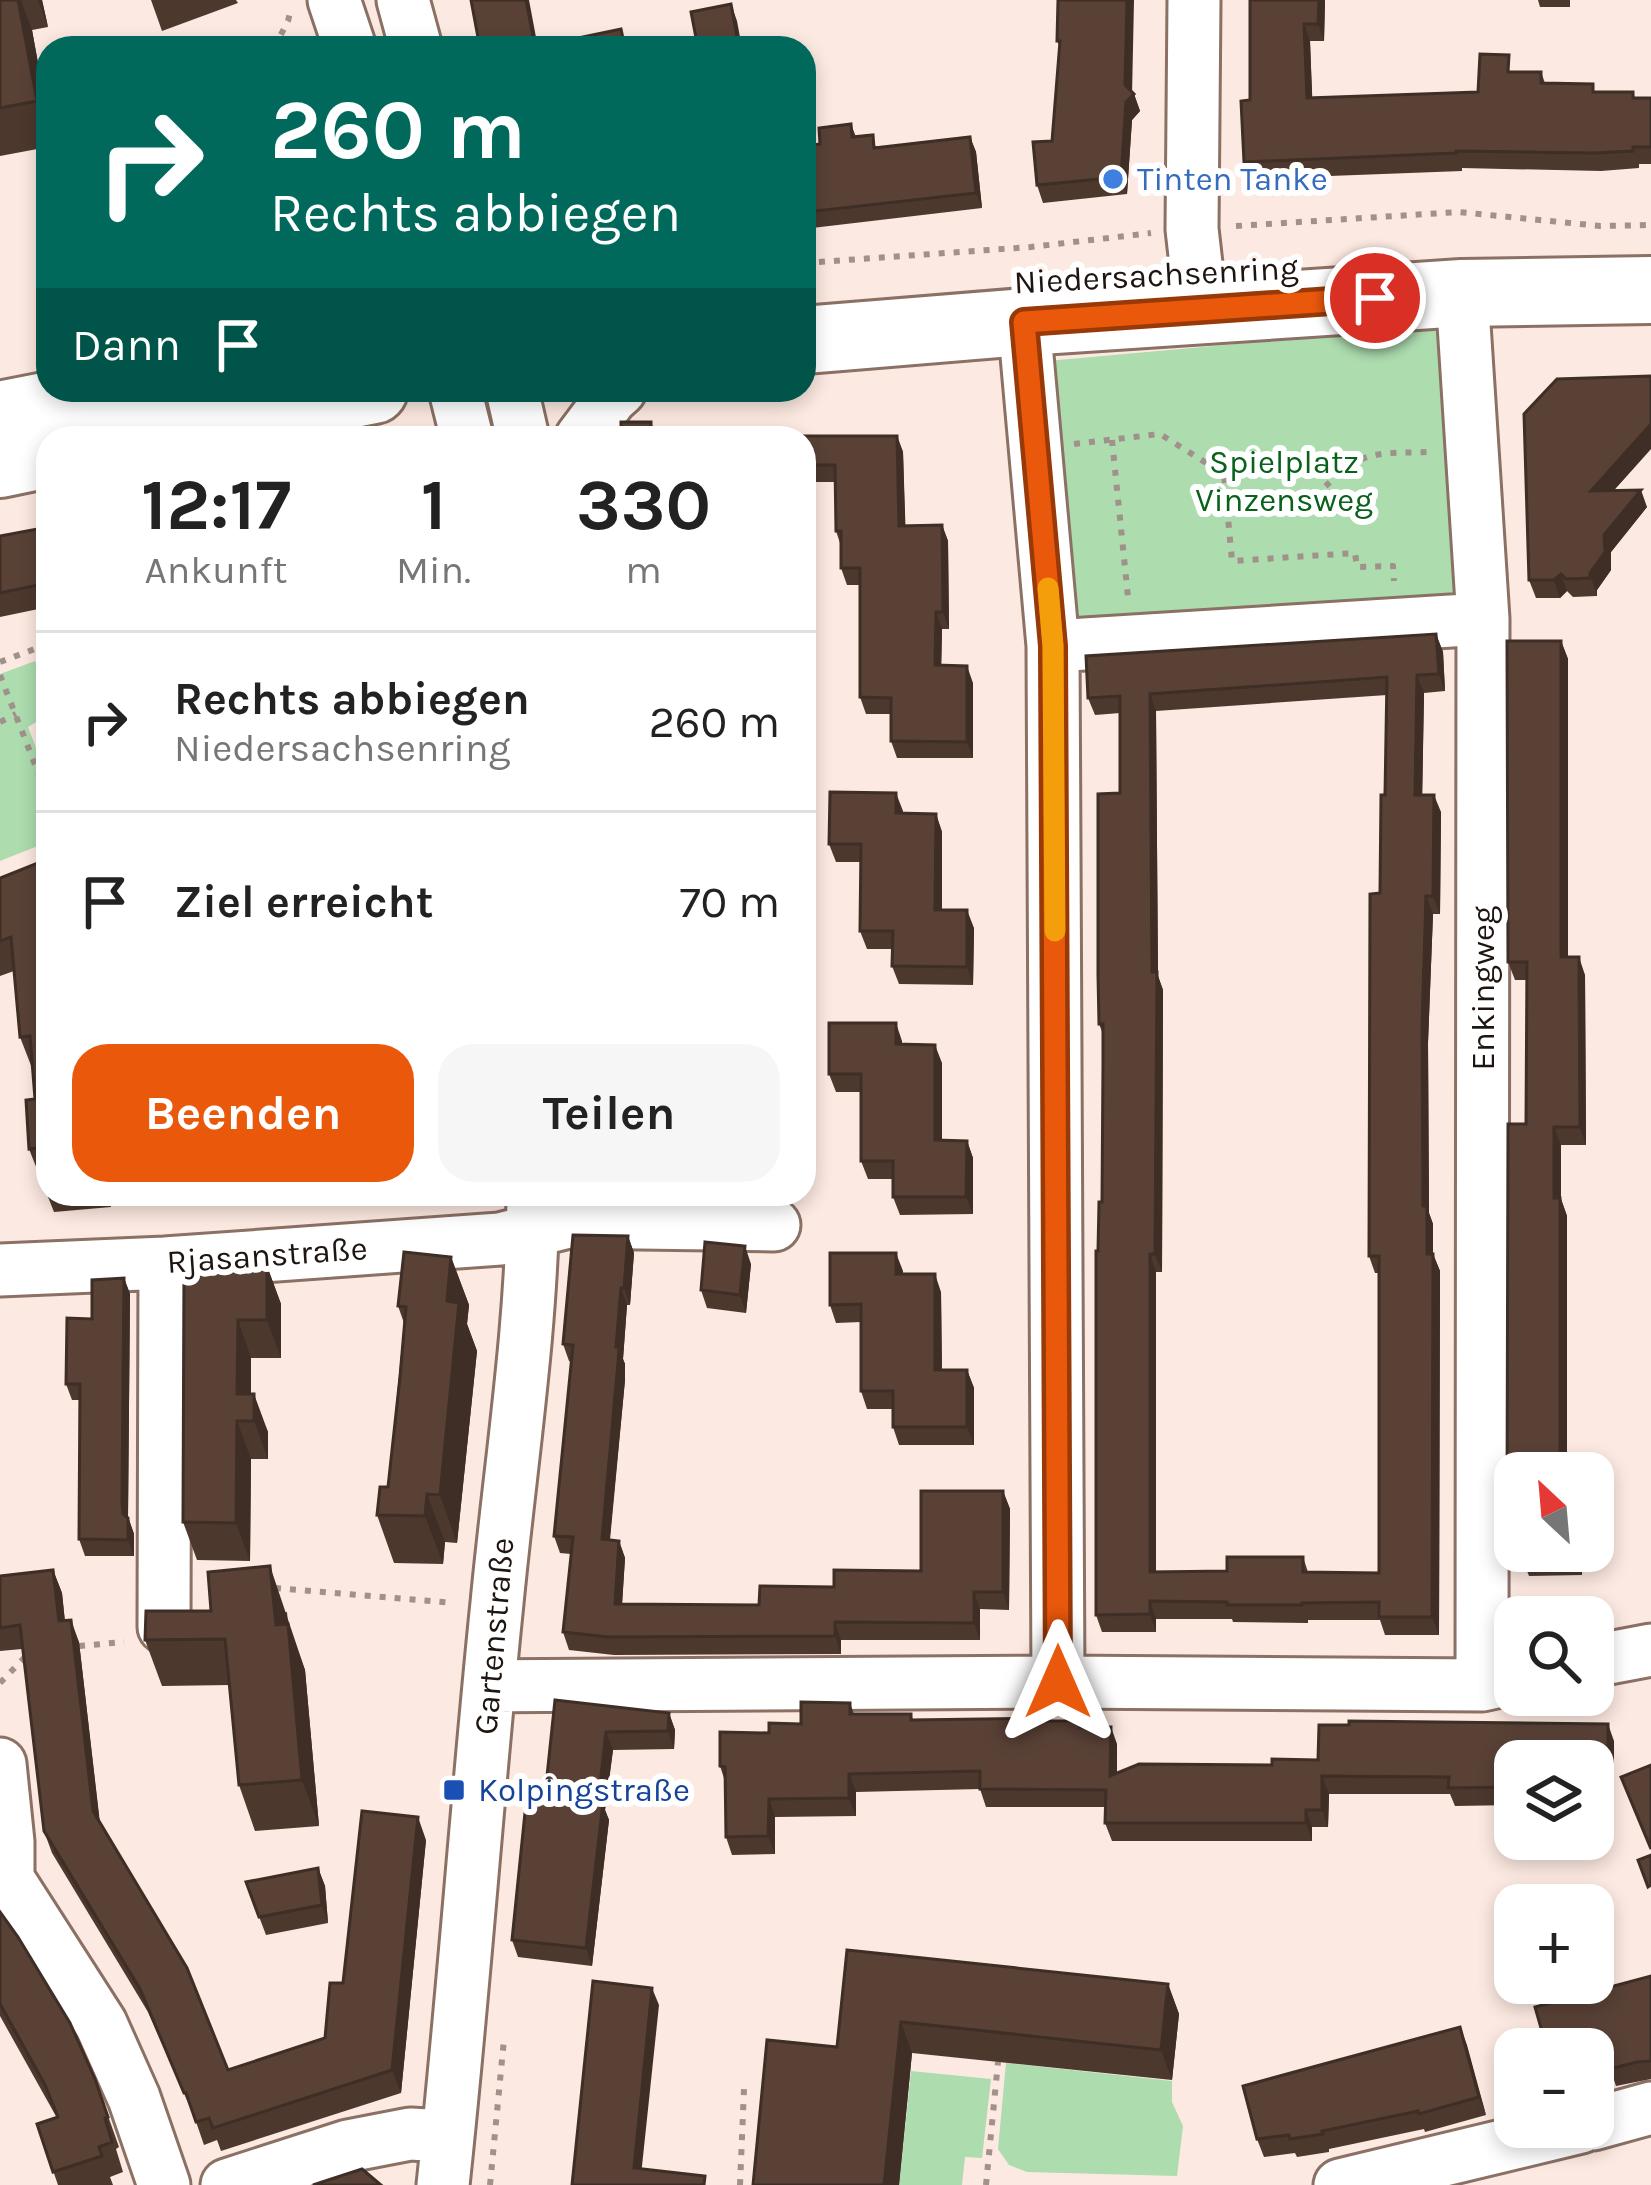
<!DOCTYPE html>
<html lang="de">
<meta charset="utf-8">
<style>
:root{--surface:#fff;--page:#f6f6f6;--text:#222;--muted:#767676;--line:#e0e0e0;--accent:#ea580c}
body{margin:0;font-family:Karla,sans-serif;background:var(--page);color:var(--text);height:100vh;display:flex;flex-direction:column;font-size:45px;white-space:nowrap}
*{box-sizing:border-box;margin:0}
p{font-size:39px;color:var(--muted)}
.icon{flex:none;width:66px;height:66px;fill:none;stroke:currentColor;stroke-width:2;stroke-linecap:round;stroke-linejoin:round}
.map{position:relative;flex:1;overflow:hidden}
.details{position:absolute;left:36px;top:426px;width:780px;height:780px;display:flex;flex-direction:column;background:var(--surface);border-radius:36px;box-shadow:0 6px 18px #0003}
.details>*{flex:none}
.banner{position:absolute;left:36px;top:36px;width:780px;height:366px;border-radius:36px;box-shadow:0 6px 18px #0003;background:#00695c;color:#fff;overflow:hidden}
.needle{width:78px;rotate:334deg}
.controls{position:absolute;left:1494px;top:1452px;display:grid;gap:24px}
.controls a{display:grid;place-items:center;width:120px;height:120px;border-radius:24px;background:var(--surface);box-shadow:0 6px 18px #0003;font-size:60px}
.pin{position:absolute;display:grid;place-items:center;width:102px;height:102px;color:#fff;margin:-51px;border:6px solid #fff;border-radius:50%;box-shadow:0 3px 12px #0007}
.me{position:absolute;width:132px;margin:-66px;rotate:0deg;stroke-linejoin:round;filter:drop-shadow(0 0 9px #0008)}
.turn{display:flex;align-items:center;gap:42px;height:252px;padding:0 36px;font-size:54px}
.turn .icon{width:156px;height:156px;stroke-width:2.5}
.turn b{display:block;font-size:84px;line-height:102px}
.then{display:flex;align-items:center;height:114px;padding:0 36px;background:#0003;gap:24px;font-size:45px}
.eta{display:flex;justify-content:space-evenly;align-items:center;height:204px;text-align:center}
.eta b{font-size:72px;font-weight:700;line-height:84px}
.action{display:flex;gap:24px;margin-top:auto;padding:24px 36px}
.action a{flex:1;height:138px;border-radius:36px;background:var(--accent);color:#fff;font-size:48px;font-weight:700;line-height:138px;text-align:center}
.action a+a{background:var(--page);color:var(--text)}
ul{padding:0;list-style:none}
li{display:flex;align-items:center;gap:36px;height:180px;padding:0 36px;border-top:3px solid var(--line)}
li div{flex:1}
li b{display:block;font-size:45px}
li em{font-style:normal}
.map>svg:first-child{display:block}
</style>
<div class="map">
<svg width="1651" height="2185" viewBox="0 0 1651 2185">
<rect width="100%" height="100%" fill="#fce9e1"/>
<!-- green -->
<path fill="#addcaf" d="M1457,324L1460,611L1060,634L1047,361Z
M35,661L48,696V715L28,727L48,778V842L0,861V674Z
M1006,2063L1172,2081V2102L1183,2126L1177,2176L1027,2172L1009,2165L998,2149Z
M911,2071L991,2079L982,2158L965,2157L962,2185H899Z"/>
<g fill="none" stroke-linecap="round" stroke-linejoin="round">
<defs>
<path id="minor" d="M334,0L350,48
M403,0L416,48
M1194,0L1192,229L1197,273
M1462,293L1483,619L1482,1685
M1024,322L1053,646L1058,1682
M455,390L467,438
M512,390L523,438
M581,438L611,398L620,390
M1053,646L1483,619
M0,1270L165,1263L500,1239L568,1222L774,1225
M164,1627L165,1263
M1593,1661L1651,1650
M489,1686L1058,1682L1482,1685L1514,1678
M0,1764L8,1842V1879
M0,1878L8,1879L101,2024L134,2098L164,2185
M1593,2124L1651,2108
M227,2185L348,2146L410,2134L448,2136
M443,2185C464,1991 477,1797 497,1603C510,1467 532,1330 533,1194
M1340,2185L1581,2127"/>
<path id="major" d="M804,340L1024,322L1462,293L1651,290
M0,415L127,390
M133,438L374,390
M0,464L48,454"/>
</defs>
<!-- minor casing -->
<use href="#minor" stroke="#8b7064" stroke-width="57"/>
<!-- major casing -->
<use href="#major" stroke="#8b7064" stroke-width="72"/>
<!-- path -->
<path stroke="#a0918a" stroke-width="6" stroke-dasharray="6 9" stroke-linecap="butt" d="M274,48L288,21L291,9
M1236,226L1459,212L1600,226L1651,225
M804,263L1031,247L1151,233
M1112,440L1128,597
M1074,444L1160,434L1224,474L1232,561L1355,553L1357,567L1393,566L1394,581
M1226,499C1258,504 1289,514 1317,493C1333,481 1343,467 1362,459C1381,451 1407,453 1428,452
M0,662L48,644
M0,675L48,798
M0,722L16,714
M275,1588L453,1603
M79,1646L124,1642
M0,1683L26,1656
M490,2185L504,2039
M740,2185L744,2089
M986,2185L998,2062"/>
<!-- minor -->
<use href="#minor" stroke="#fff" stroke-width="51"/>
<!-- major -->
<use href="#major" stroke="#fff" stroke-width="66"/>
</g>
<!-- wall -->
<path fill="#4d382e" fill-rule="evenodd" d="M0,0H42L48,27L32,30L48,118V147L0,156Z
M151,0H236L238,3L162,31Z
M1058,0L1134,94L1140,111L1132,120L1127,194L1043,203L1037,185L1052,141L1060,47L1057,41Z
M1250,0H1325L1324,41H1310L1312,98L1478,92L1515,72H1541L1545,83L1596,92H1633L1635,98H1651V164H1639V168L1601,171L1462,168V171L1250,179L1244,162L1250,100Z
M1538,0H1570V7H1540Z
M851,124L856,137L878,147L970,137L976,152L982,208L812,228V231L804,232V146L820,144Z
M651,422L656,436H897L903,452L905,525H942L948,541L949,629H942L941,666L973,683V758H897L891,741V714H866L860,697V585H847L841,568V546L836,531L835,482H804V438H621Z
M1651,449L1614,490L1647,507L1611,552V570L1597,590V596L1573,597L1567,591L1560,598H1536L1529,580Z
M48,527V607L0,617V536Z
M1436,634L1443,652L1445,691L1424,693L1422,795L1441,812L1440,914H1433L1428,1043L1429,1213L1433,1224V1254L1440,1271L1439,1635H1385L1380,1620H1308V1623L1233,1622L1232,1619H1156V1632H1102L1096,1615L1098,1251L1102,1202L1103,1034L1099,1024L1120,793V713L1095,715L1088,698ZM1387,695L1369,1256L1375,1273H1379V1573L1308,1572L1303,1557L1227,1571L1156,1572V1272H1162L1163,990L1158,976L1156,711Z
M1561,641L1568,659V957L1585,975L1586,1145H1561V1199L1567,1216L1515,1473L1514,1522L1507,1504L1526,1124L1527,980H1515L1508,962Z
M903,811V814H936L942,832V910L974,928L973,985L899,984L892,966V949H867L860,931L861,862H836L829,844Z
M48,859V1194H110L111,1207L54,1212L29,1149L35,1099L32,1068L20,1037L14,971L0,976V878Z
M902,1041V1044L942,1063V1140L967,1141L973,1158V1214L900,1215L893,1197V1179H868L861,1161V1092H836L829,1074Z
M196,1194H319V1199L292,1200L290,1197L200,1204Z
M725,1194H784V1198Z
M628,1236L634,1253L630,1305H627L623,1359L625,1364V1380L610,1540L619,1541L625,1558L622,1604L759,1605L834,1587L921,1571L1003,1491L1010,1509L1009,1610L980,1609V1640H841V1654L614,1655L569,1650L563,1632L571,1554L560,1553L554,1536L571,1362L569,1361L563,1344Z
M451,1257L469,1305L467,1324L477,1351L457,1543L445,1542L443,1564L394,1563L377,1515L388,1487L404,1323L398,1306Z
M751,1264L746,1313L707,1308L701,1290Z
M184,1265L267,1266L281,1304V1358H251V1394L268,1432V1459H251L250,1561L197,1560L183,1522Z
M903,1271V1274L941,1292L942,1370H967L974,1388V1445H899L893,1427V1409H867L861,1391V1322L836,1323L830,1305Z
M124,1278L130,1294L128,1517L134,1534V1556H85L79,1539L80,1400H72L66,1384L92,1319Z
M1582,1551V1575L1529,1576L1522,1558Z
M53,1570L62,1593L65,1621L79,1642L100,1823L228,2070L325,2038L343,1983L426,1840L401,2093L221,2151L217,2140L204,2145L194,2116L148,2012L52,1853L44,1831L22,1649L0,1651V1576Z
M287,1612L288,1624L305,1670L319,1826L255,1831L239,1785L230,1685L162,1686L145,1640Z
M555,1700L669,1713L675,1730L674,1749L613,1750L605,1810L609,1820L592,1966L518,1957L512,1940L545,1795Z
M850,1703L854,1714H911L913,1720L1045,1721L1082,1727L1117,1744V1773L1272,1765L1614,1741V1771L1593,1770V1761H1515V1805L1455,1806L1450,1794H1329L1328,1827H1312V1841H1112L1105,1823V1807H986L980,1789L856,1792V1816L775,1817V1854L732,1855L726,1837L725,1781L720,1766L769,1733L801,1724Z
M318,1868L325,1886L328,1923L266,1935L246,1882Z
M0,1912L95,2079L119,2147L116,2149L123,2172L110,2177L113,2185H58L37,2124L57,2118L0,2016Z
M847,1950L1168,1984L1179,2014L1172,2080L912,2053L899,2185H753L837,2047Z
M1651,1976V2079L1616,2086L1613,2077L1593,2083V2049Z
M1460,2027L1486,2115L1425,2132L1424,2129L1329,2149V2152L1297,2157L1295,2153L1264,2157L1257,2139Z"/>
<!-- shaded-wall -->
<path fill="#3e2e26" d="M18,0H21L32,30L48,118V132L37,101Z
M38,0H42L48,27Z
M526,0H529L538,48H535Z
M1127,0H1134L1132,95L1134,94L1140,111L1132,120L1127,194L1121,177Z
M1319,0H1325L1324,41L1318,24Z
M731,4L737,21L742,48H739Z
M1304,24L1310,41L1313,116L1307,98Z
M970,137L976,152L982,208L976,193Z
M1651,424V449L1598,508L1591,491Z
M897,436L903,452L906,542L899,526Z
M1641,490L1647,507L1611,552V570L1597,590V596L1590,573L1604,535Z
M942,525L948,541L949,629L943,612Z
M1561,574L1567,591L1560,598L1554,580Z
M936,612L942,629L941,682L935,665Z
M1436,634L1443,652L1445,691L1439,674Z
M1561,641L1568,659V975L1561,957Z
M967,666L973,683V758L967,742Z
M1417,675L1424,693L1422,812L1415,795Z
M1150,694L1156,711L1158,976L1163,990L1162,1272L1155,1254Z
M896,793L903,811L902,831L896,813Z
M1434,795L1441,812L1440,914L1433,896Z
M936,814L942,832V928L935,910Z
M1426,896L1433,914L1428,1043L1429,1213L1433,1224V1271L1427,1254L1423,1206L1422,1026Z
M967,910L974,928L973,985L967,967Z
M1579,957L1585,975L1586,1145L1580,1127Z
M896,1023L902,1041V1062L896,1044Z
M935,1045L942,1063V1158L935,1140Z
M1554,1127L1561,1145V1199L1567,1216V1473H1560Z
M967,1141L973,1158V1214L966,1197Z
M628,1236L634,1253L630,1305L624,1288Z
M745,1246L751,1264L746,1313L740,1295Z
M896,1253L903,1271V1292L896,1274Z
M1150,1254L1156,1272V1589L1150,1572Z
M1433,1254L1440,1271L1439,1635L1432,1617Z
M451,1257L469,1305L467,1324L477,1351L457,1543L440,1495L447,1301Z
M267,1266L281,1304V1358L267,1320Z
M935,1274L941,1292L942,1388L935,1370Z
M124,1278L130,1294L128,1517L134,1534V1556L128,1540L122,1501Z
M621,1288L627,1305L623,1359L625,1364V1380L608,1556L602,1539Z
M238,1320L251,1358V1421L237,1394Z
M967,1370L974,1388V1445L967,1427Z
M254,1394L268,1432V1459L254,1421Z
M237,1421L251,1459L250,1561L236,1523Z
M1003,1491L1010,1509L1009,1610L1003,1592Z
M427,1494L445,1542L443,1564L425,1516Z
M619,1541L625,1558L621,1621L615,1604Z
M1576,1551H1582V1575L1576,1557Z
M270,1566L305,1670L319,1826L302,1780L276,1625Z
M53,1570L62,1593L67,1644L59,1621Z
M974,1592L980,1609V1640L974,1623Z
M1150,1601L1156,1619V1632L1150,1614Z
M71,1620L79,1642L101,1834L93,1811Z
M835,1622L841,1640V1654L835,1636Z
M669,1713L675,1730L674,1749L668,1731Z
M1608,1724L1614,1741V1771L1608,1754Z
M1111,1727L1117,1744V1793L1110,1776Z
M606,1732L613,1750L605,1810L609,1820L592,1966L586,1948L598,1802Z
M849,1774L856,1792V1816L849,1798Z
M1322,1776L1329,1794L1328,1827L1322,1810Z
M769,1799L775,1817V1854L768,1836Z
M1306,1810L1312,1827V1841L1306,1823Z
M418,1817L426,1840L401,2093L392,2070Z
M318,1868L325,1886L328,1923L322,1905Z
M1168,1984L1179,2014L1172,2080L1161,2050Z
M652,1988L659,2005L640,2185L634,2168Z
M901,2022L912,2053L899,2185H884Z
M1460,2027L1467,2045L1486,2115L1479,2097Z"/>
<!-- building -->
<path fill="#594136" stroke="#3e2e26" stroke-width="3" fill-rule="evenodd" d="M0,0H18L37,101L0,108Z
M471,0H526L535,47L621,29L625,48H480Z
M1058,0H1127L1125,85L1134,94L1126,102L1121,177L1037,185L1033,142L1052,141L1060,41H1057Z
M1250,0H1319L1318,24H1304L1307,98L1478,92L1480,54L1509,55L1508,72H1541V83L1593,84V92H1633V98H1651V147H1633V151L1594,153L1456,151V153L1244,162L1241,101L1250,100Z
M731,4L739,48H698L691,12Z
M851,124L852,137L873,135L874,148L970,137L976,193L806,212V216H804V146L820,144L819,128Z
M1651,376V424L1591,491L1641,490L1604,535L1605,552L1590,573V578L1566,579L1561,574L1554,580H1529L1524,414L1557,379Z
M621,422H651V436H897L899,526L942,525L943,612H936L935,665L967,666V742L891,741V698L860,697V568H841V531H836L835,465H804V438H621Z
M48,527V583L0,593V536Z
M1436,634L1439,674L1417,675L1415,795H1434L1433,896H1426L1422,1026L1423,1206H1427V1254H1433L1432,1617H1379V1602L1302,1603V1605H1227V1602L1150,1601V1614L1096,1615V1251H1098L1099,1202H1102L1103,1064V1024H1099L1098,975V794L1120,793V696L1088,698L1086,656ZM1387,677L1385,795H1381L1380,893L1370,894L1369,1256H1379V1573L1303,1572V1557H1227V1571L1150,1572V1254H1155L1157,972H1152L1150,694Z
M1507,641H1561V957H1579L1580,1127H1554V1198H1560V1473H1515V1504H1507L1508,1124H1526L1527,962H1508Z
M830,792L896,793V813L936,814L935,910H967V967L892,966L893,931H860L861,844H829Z
M48,859V1181L43,1182L39,1148L29,1149L26,1100L35,1099L30,1036L20,1037L11,937L0,941V878Z
M829,1023H896V1044L935,1045V1140L967,1141L966,1197H893V1161H861V1074H829Z
M573,1235L628,1236L624,1288H621L616,1347H619L618,1363L602,1539L619,1541L615,1604L759,1605L760,1586L834,1587V1570L921,1571V1491H1003V1592H974V1623L835,1622V1636L608,1637L563,1632L573,1537L554,1536L573,1345L563,1344Z
M705,1242L745,1246L740,1295L701,1290Z
M404,1252L451,1257L447,1301L459,1303L440,1495L427,1494L425,1516L377,1515L380,1487H388L400,1377L406,1307L398,1306Z
M830,1253H896V1274H935V1370H967V1427H893V1391H861V1304L830,1305Z
M184,1265L267,1266V1320H238L237,1394H254V1421H237L236,1523L183,1522Z
M124,1278L122,1501L123,1514L128,1518V1540L79,1539L80,1384H66L67,1318L92,1319V1280Z
M1522,1551H1576V1557L1522,1558Z
M270,1566L276,1625L288,1624L302,1780L239,1785L225,1639L145,1640L146,1611H211L208,1572Z
M53,1570L59,1621L71,1620L93,1811L187,1968L228,2070L325,2038L330,1983H343L362,1811L418,1817L392,2070L213,2128L209,2118L196,2122L186,2093H184L140,1989L44,1831L20,1625L0,1628V1576Z
M555,1700L669,1713L668,1731L606,1732L598,1802L603,1803L586,1948L512,1940L527,1793L545,1795Z
M801,1702L850,1703V1714H911V1720L1044,1718V1721H1080V1727H1111L1110,1776L1139,1764L1272,1765V1759L1318,1760L1319,1725H1349V1721L1608,1724V1754L1565,1753L1564,1761H1515V1787L1448,1788L1449,1777L1322,1776V1810H1306V1823H1105L1106,1790L980,1789V1771L849,1774V1798L769,1799L768,1836L726,1837L725,1767L720,1766V1732L769,1733V1723L801,1724Z
M1651,1765V1849L1621,1777Z
M1651,1855V1885L1648,1887L1638,1860Z
M318,1868L322,1905L259,1917L246,1882Z
M0,1912L18,1937L70,2023L95,2079L108,2117L105,2118L112,2142L99,2147L102,2156L53,2172L37,2124L58,2117L45,2085L0,2004Z
M847,1950L1168,1984L1161,2050L901,2022L884,2185H753L767,2040L837,2047Z
M1651,1976V2061L1637,2062L1610,2069L1608,2060L1593,2064V2049H1547L1535,2007Z
M593,1981L652,1988L634,2168L705,2176L704,2185H572Z
M1460,2027L1479,2097L1419,2114L1418,2111L1322,2131L1323,2134L1290,2139L1289,2135L1257,2139L1243,2086Z
M362,2169L381,2185H313Z"/>
<g fill="none" stroke-linecap="round" stroke-linejoin="round">
<defs>
<path id="route" d="M1058,1682L1053,646L1024,322L1375,298"/>
</defs>
<!-- route casing -->
<use href="#route" stroke="#983908" stroke-width="30"/>
<!-- route -->
<use href="#route" stroke="#ea580c" stroke-width="21"/>
<!-- slow -->
<path stroke="#f59e0b" stroke-width="21" d="M1048,588L1053,646L1055,931"/>
</g>
<!-- markers -->
<circle fill="#3f7fe0" stroke="#fff" stroke-width="4.5" cx="1113" cy="179" r="12"/>
<rect fill="#1a4fb4" stroke="#fff" stroke-width="4.5" x="442" y="1778" width="24" height="24" rx="6"/>
<g text-anchor="middle" dominant-baseline="central" stroke-width="12" stroke-linejoin="round" paint-order="stroke">
<!-- shop labels -->
<g font-size="33" fill="#366cbe" stroke="#fff" text-anchor="start">
<text x="1137" y="179">Tinten Tanke</text>
</g>
<!-- street labels -->
<g font-size="33" fill="#1f1510" stroke="#fff">
<text transform="translate(1156 275) rotate(-3)">Niedersachsenring</text>
<text transform="translate(1483 988) rotate(-90)">Enkingweg</text>
<text transform="translate(267 1255) rotate(-4)">Rjasanstraße</text>
<text transform="translate(494 1636) rotate(-85)">Gartenstraße</text>
</g>
<!-- park labels -->
<g font-size="33" fill="#09611c" stroke="#fff">
<text x="1284" y="462">Spielplatz<tspan x="1284" dy="38">Vinzensweg</tspan></text>
</g>
<!-- transit labels -->
<g font-size="33" fill="#164399" stroke="#fff" text-anchor="start">
<text x="478" y="1790">Kolpingstraße</text>
</g>
</g>
</svg>
<div class="controls">
<a><svg class="needle" viewBox="-14 -14 28 28"><path d="M0-13l5 13h-10z" fill="#e53935"/><path d="M0 13l5-13h-10z" fill="#767676"/></svg></a>
<a><svg class="icon" aria-label="search" viewBox="0 0 24 24"><circle cx="10" cy="10" r="6"/><path d="M15 15l6 6"/></svg></a>
<a><svg class="icon" aria-label="layers" viewBox="0 0 24 24"><path d="M12 4l9 5-9 5-9-5zM3 14l9 5 9-5"/></svg></a>
<a>+</a>
<a>−</a>
</div>
<div class="pin" style="left:1375px;top:298px;background:#d93025"><svg class="icon" aria-label="arrive" viewBox="0 0 24 24"><path d="M6 21V4h12l-3 4 3 4H6"/></svg></div>
<svg class="me" style="left:1058px;top:1682px" viewBox="-20 -20 40 40"><path d="M0-17L14 15 0 8-14 15z" fill="#ea580c" stroke="#fff" stroke-width="4"/></svg>
<div class="banner">
<div class="turn"><svg class="icon" aria-label="right" viewBox="0 0 24 24"><path d="M7 20v-9h11M14 6l5 5-5 5"/></svg><div><b>260 m</b>Rechts abbiegen</div></div>
<div class="then">Dann<svg class="icon" aria-label="arrive" viewBox="0 0 24 24"><path d="M6 21V4h12l-3 4 3 4H6"/></svg></div>
</div>
<section class="details">
<div class="eta">
<div><b>12:17</b><p>Ankunft</p></div>
<div><b>1</b><p>Min.</p></div>
<div><b>330</b><p>m</p></div>
</div>
<ul>
<li><svg class="icon" aria-label="right" viewBox="0 0 24 24"><path d="M7 20v-9h11M14 6l5 5-5 5"/></svg><div><b>Rechts abbiegen</b><p>Niedersachsenring</p></div><em>260 m</em></li>
<li><svg class="icon" aria-label="arrive" viewBox="0 0 24 24"><path d="M6 21V4h12l-3 4 3 4H6"/></svg><div><b>Ziel erreicht</b></div><em>70 m</em></li>
</ul>
<div class="action"><a>Beenden</a><a>Teilen</a></div>
</section>
</div>
